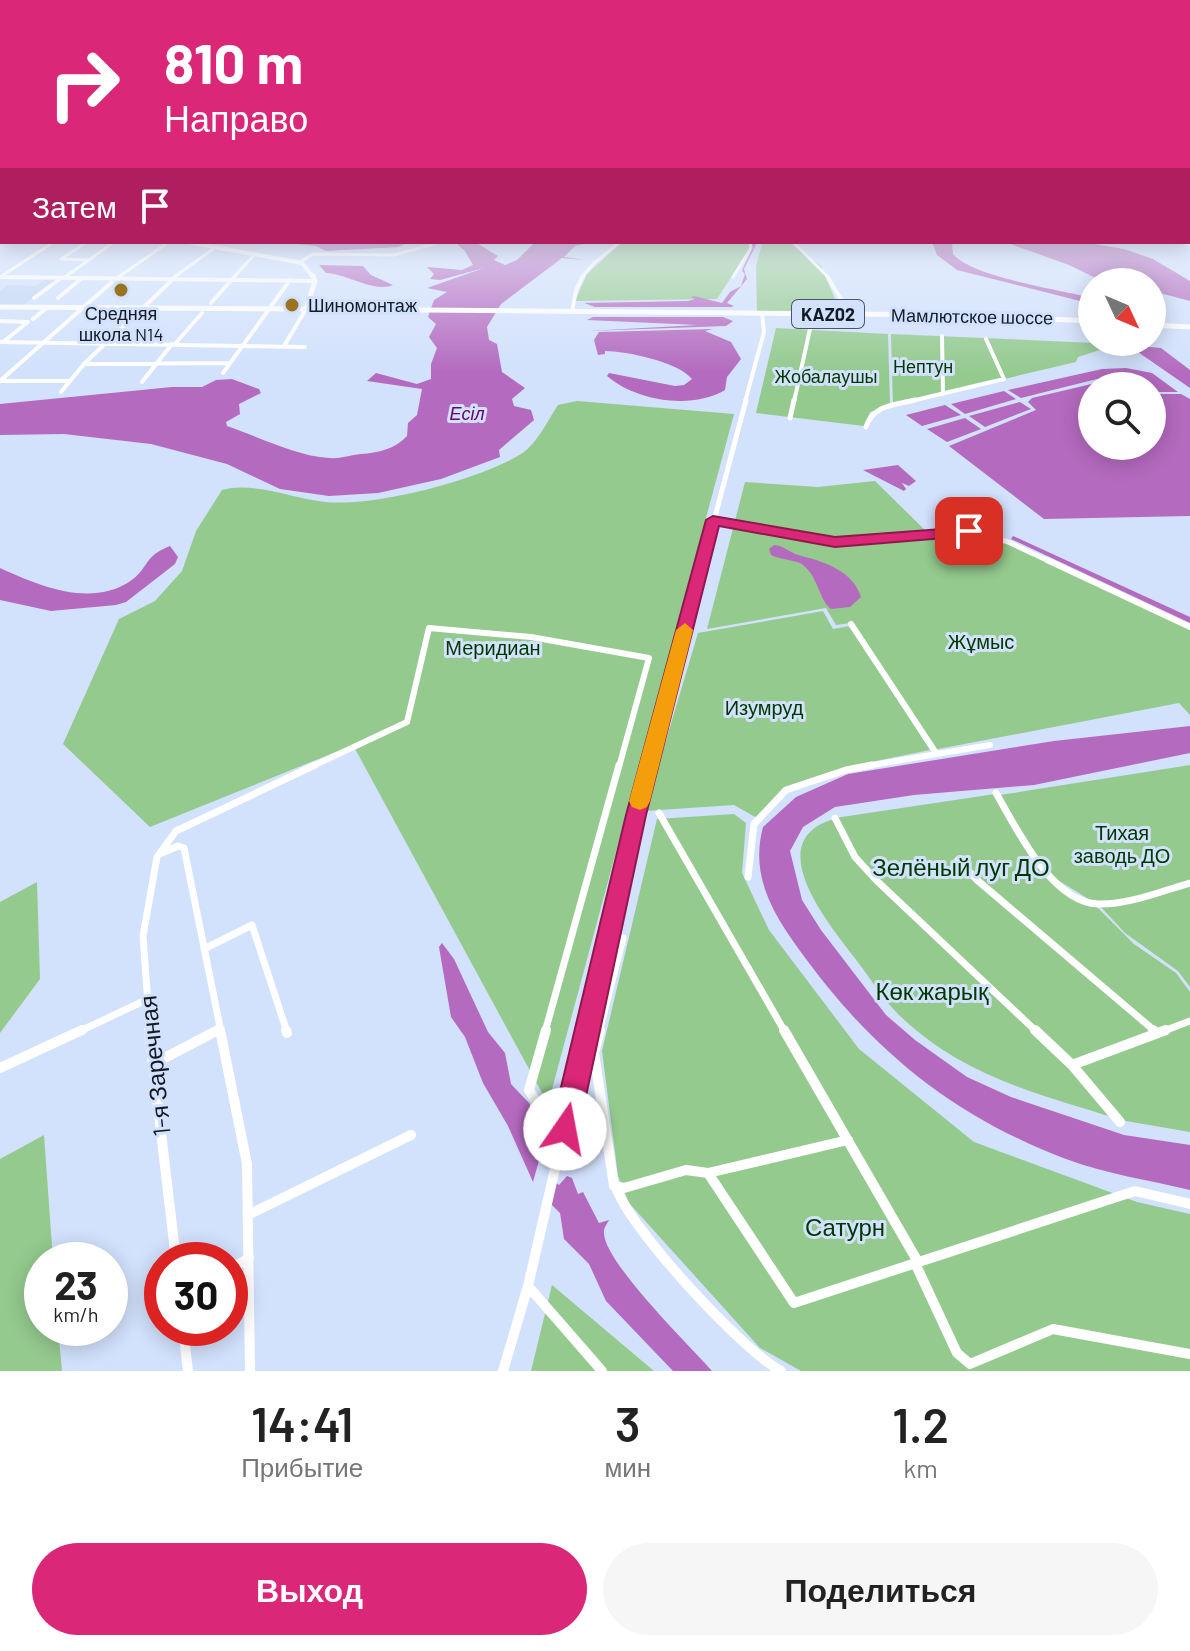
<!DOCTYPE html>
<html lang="ru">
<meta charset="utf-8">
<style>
:root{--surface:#fff;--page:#f6f6f6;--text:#222;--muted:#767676;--accent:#db2777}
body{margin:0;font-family:Barlow,sans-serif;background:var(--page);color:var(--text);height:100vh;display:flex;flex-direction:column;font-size:30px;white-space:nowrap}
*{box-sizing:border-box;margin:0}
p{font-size:26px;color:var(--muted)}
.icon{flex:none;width:44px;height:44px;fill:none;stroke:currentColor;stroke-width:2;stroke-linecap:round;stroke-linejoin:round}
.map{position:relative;height:1371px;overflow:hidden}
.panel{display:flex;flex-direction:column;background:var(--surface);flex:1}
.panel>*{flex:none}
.guide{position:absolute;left:0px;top:0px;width:1190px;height:244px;box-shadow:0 4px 20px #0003;background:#db2777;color:#fff;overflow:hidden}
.needle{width:52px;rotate:134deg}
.fabs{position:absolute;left:1078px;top:268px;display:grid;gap:16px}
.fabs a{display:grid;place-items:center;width:88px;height:88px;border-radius:50%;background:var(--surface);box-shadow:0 4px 20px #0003;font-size:40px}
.speed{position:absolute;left:24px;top:1242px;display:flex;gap:16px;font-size:40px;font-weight:700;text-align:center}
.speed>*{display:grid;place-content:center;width:104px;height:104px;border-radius:50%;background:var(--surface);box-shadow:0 4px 20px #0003;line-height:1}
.speed small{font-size:20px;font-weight:400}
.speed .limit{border:12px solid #d22;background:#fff;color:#111}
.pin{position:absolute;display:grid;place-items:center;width:68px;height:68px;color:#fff;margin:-34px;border-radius:16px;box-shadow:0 4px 12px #0006}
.me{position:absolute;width:88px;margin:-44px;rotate:12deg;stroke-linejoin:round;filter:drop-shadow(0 0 6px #0008)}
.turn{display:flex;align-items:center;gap:28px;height:168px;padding:0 32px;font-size:36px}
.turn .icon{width:104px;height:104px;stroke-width:2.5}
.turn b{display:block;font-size:56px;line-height:68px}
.then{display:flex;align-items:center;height:76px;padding:0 32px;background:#0003;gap:16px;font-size:30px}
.eta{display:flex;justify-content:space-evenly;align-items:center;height:136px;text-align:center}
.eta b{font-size:48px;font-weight:600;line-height:56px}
.primary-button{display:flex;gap:16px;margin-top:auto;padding:16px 32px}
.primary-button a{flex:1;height:92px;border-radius:48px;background:var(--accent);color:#fff;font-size:32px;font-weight:600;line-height:92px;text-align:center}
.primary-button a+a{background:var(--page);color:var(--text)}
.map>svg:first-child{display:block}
</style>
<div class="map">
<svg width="1190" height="1371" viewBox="0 0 1190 1371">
<rect width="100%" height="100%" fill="#d2e1fc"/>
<!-- built -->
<path fill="#c2d4f3" d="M47,278H58L23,305H0V291L8,285L37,286Z"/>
<!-- green -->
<path fill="#94ca8e" d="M622,242H748L750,248L717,299L575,301L587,274Z
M755,242H789L821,266L840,311H757L756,266L762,244Z
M776,328L888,334L890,405L870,412L864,426L756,413Z
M891,334L1118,344L1078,357L1076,362L893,405Z
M577,401L734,414L548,1104L353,745L150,827L63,744L119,619L155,601L182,571L196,531L222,490C252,481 292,498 325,502C374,507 479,480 521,454C537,444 548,420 558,405Z
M875,481L932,537L962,533L1007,544L1190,629V715L1179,703L933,750L851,623L836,625L826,608L707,629L745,482L818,487Z
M823,611L833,629L850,626L930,750L846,767L784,788L757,818L734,805L645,811L698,633Z
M1190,765V987L1178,971L1125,933L1100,906L1048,874L1000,795Z
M995,794L1050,881L1095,905L1134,944L1176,973L1190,992V1019L1072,1062L876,878L856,856L835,818Z
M734,814L746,823L742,873L769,930L859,1049L974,1142L1137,1202L1190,1214V1371H801L760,1348L629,1203L618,1176L602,1051L657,819Z
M834,819L855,858L1071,1066L1115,1118C1061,1101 1006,1087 956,1058C937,1047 914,1030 898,1014C883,999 870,978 857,961C831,927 758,841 834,819Z
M37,882L40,979L0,1033V902Z
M1190,1024V1132L1120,1120L1075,1066Z
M44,1135L53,1260H42V1328H58L62,1371H0V1159Z
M552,1285L654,1371H531Z"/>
<!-- water -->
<path fill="#b46abf" d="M281,242H410L398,247L326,251L316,246Z
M459,242H475L498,256L494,260L505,265L517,260L535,242L588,243L575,246L564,257L586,260L562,258L501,304L487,327L489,340L497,344L502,372L525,388L512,399L514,406L531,410L534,420L499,450L500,457L441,479L378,493L329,496L280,489L227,464L151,444L64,434L0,435V404L172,387H202L216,380L232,379L259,389L261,393L239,404L240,414L226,422L227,426C259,437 296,456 329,458C340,459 350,455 361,454C378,453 395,449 407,436L408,423L417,415L422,389L367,381L376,373L417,384L431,379V364L437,348L429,337L436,324L428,317L434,300L447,292L427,288L484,268L440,280L430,279L434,274L427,267L462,270L473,265L465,251L458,245Z
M752,242L757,243L744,269L747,279L727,303L734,306L731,307H595L584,303L688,301L695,299L691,297L694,296L722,303L730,292L741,286L745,274L742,271C745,261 753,252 752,242Z
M932,242H952L953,254C974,278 1059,289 1092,298V304L957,270L937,255Z
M1005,242H1082L1124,249L1153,259L1190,281V301L1152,291V282H1104L1069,265Z
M319,265L363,266L371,275L393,285C375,293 347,274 326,273Z
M593,317H723L733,321L726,326L588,331L698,325L587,320Z
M713,329L705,331L731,342L741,359L727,377L725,390C691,410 636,401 607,376L609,373L675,386L684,385L692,379C679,362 626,351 605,351V354L598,355L594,340L599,332Z
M1139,346L1161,348L1190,370V388L1135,350Z
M1126,368L1152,373L1178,392H1152V386H1130L1097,379L1021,398L1008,390L1102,369Z
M1100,382L1122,386H1092V446H1152V394H1181L1190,399V516L1044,519L949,446L1036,410L1028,402L1032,398Z
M1004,391L1016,399L965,414L951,404Z
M1020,402L1031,409L985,427L969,416Z
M945,405L961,415L922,426L906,415Z
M965,418L981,429L947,442L927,429Z
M898,465L916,481L909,486L902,483L906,489L904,491L863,470Z
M1013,536L1190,617V623L1011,539Z
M774,545C784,546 789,552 798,555C822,561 853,570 861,597L850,607L831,609C819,600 819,578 803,565C797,560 781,560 771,555L769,549Z
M170,546L178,557L175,564L126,602L116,605L51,611L0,600V568C39,586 90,607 129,582C149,569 143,556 170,546Z
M1190,726V753L1034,785L914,795L835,807L803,827L790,851L802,900L821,930L886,1015L915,1040L967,1077L1011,1097L1124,1135L1190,1145V1190C1149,1180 1106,1174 1066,1159C957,1118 875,1053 806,959C776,919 749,879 763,827L796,797L848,774L1054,741Z
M442,943L454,959L488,1032L505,1053L511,1084L529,1103L539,1132L545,1139L533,1182L508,1126L483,1083L465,1037L451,1017L439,947Z
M567,1176L572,1178L578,1194L583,1192L599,1223L609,1220C607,1224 604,1227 604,1232C602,1260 691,1347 712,1371H673L606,1301L589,1264L564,1239L560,1213L550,1203L555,1182L559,1185Z"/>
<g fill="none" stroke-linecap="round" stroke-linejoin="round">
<!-- minor-far5 -->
<path stroke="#fff" stroke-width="3" d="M87,242L61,259L88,260
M793,242L829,278
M1182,242L1190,244
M300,262L313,254L394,255L441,242
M0,277L106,278
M0,277L54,242
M65,277L114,242
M733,277L751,248L750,242
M117,278L169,242
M173,278L213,249
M233,278L253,256
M581,278L594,263L620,242"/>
<!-- minor-far4 -->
<path stroke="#fff" stroke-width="4" d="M827,276L850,314
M0,277L315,281
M34,298L61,278
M58,298L82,278
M211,303L235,276
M143,308L176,276
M572,312L576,290L583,276
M33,319L48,307
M0,321L28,322
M942,336L943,394
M0,342L305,347
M3,342L28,322
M175,344L202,313
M284,346L306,309
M84,364L230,363
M223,373L290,280
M0,381L112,282
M0,381H68
M142,382L172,344
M61,392L84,364L137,313
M745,402L764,332L762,313
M794,402L810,329
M907,402L1004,379L986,339"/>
<!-- minor-far3 -->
<path stroke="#fff" stroke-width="5" d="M790,418L794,400
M866,427C873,405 894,405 915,400
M713,520L835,542L969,531L986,539L1006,541L1051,562
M703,562L746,400"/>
<!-- minor-far2 -->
<path stroke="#fff" stroke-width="6" d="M1047,560L1190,627
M851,624L936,753
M311,767L407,722L429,628L531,637L649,658L619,767
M649,767L704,560
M861,767L990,745"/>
<!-- minor-far1 -->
<path stroke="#fff" stroke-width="7" d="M996,793C1017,829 1051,902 1098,904C1129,905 1161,891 1190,883
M659,813L785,1032
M835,818L855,857L876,880L1037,1032
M162,853L178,846L184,848L221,1032
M958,860L977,880L1156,1032
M748,877L754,824L786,790L846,770L872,765
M204,949L252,925L287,1032
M78,1032L146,1000
M150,1032L143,936L157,857L176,831L315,765
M215,1032L220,1029
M545,1032L619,765
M586,1032L649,765
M599,1032L623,938
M1161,1032L1190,1021"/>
<!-- minor -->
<path stroke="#fff" stroke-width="10" d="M149,1030L176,1260
M220,1030L247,1164L250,1371
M286,1030L287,1033
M546,1030L529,1090L549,1123L565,1129
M600,1030L594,1053L614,1186L624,1188L686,1170L708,1173L848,1140
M784,1030L918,1262
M1035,1030L1072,1065L1120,1122
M1153,1030L1157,1033
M153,1064L218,1030
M1072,1065L1166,1030
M0,1068L82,1030
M708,1173L794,1303L1135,1191L1190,1204
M616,1187C629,1228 743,1351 781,1371
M248,1215L411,1135
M915,1263L957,1353L970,1364L1053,1329L1190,1354
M230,1269L249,1258
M528,1286L602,1371
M183,1328L188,1371
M503,1371L528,1286L587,1030"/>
<!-- major -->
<path stroke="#fff" stroke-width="5" d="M0,307L306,309"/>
<!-- highway-far1 -->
<path stroke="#fff" stroke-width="4" d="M187,242L302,263L314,278"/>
<!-- highway -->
<path stroke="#fff" stroke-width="5" d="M313,276L315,281L306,309L960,315L1092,321
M1152,325L1190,327"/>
</g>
<!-- sky -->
<linearGradient id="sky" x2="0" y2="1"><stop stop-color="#9396d8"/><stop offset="0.49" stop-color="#ebf2fe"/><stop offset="1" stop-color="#ebf2fe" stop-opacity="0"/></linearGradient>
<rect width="1190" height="373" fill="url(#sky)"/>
<!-- route -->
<path fill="#db2777" stroke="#8e194d" stroke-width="2" d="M713,516L835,537L969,527L977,531L969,536L835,547L719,526L646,815L579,1129L575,1139L565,1143L555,1139L551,1129L626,815L706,520Z"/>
<!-- slow -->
<path fill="#f59e0b" d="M685,623L693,630L650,801L647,807L640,810L632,807L629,801L676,630Z"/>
<!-- markers -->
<g fill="#99731e" stroke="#d2e1fc" stroke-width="3">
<circle cx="121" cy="290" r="8"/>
<circle cx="292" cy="305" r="8"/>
</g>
<g text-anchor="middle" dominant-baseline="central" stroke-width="6" stroke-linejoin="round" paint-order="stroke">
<!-- far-poi labels -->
<g font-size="18" fill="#141b26" stroke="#d2e1fc" text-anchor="start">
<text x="308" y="305">Шиномонтаж</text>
<text x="121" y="313" text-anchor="middle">Средняя<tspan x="121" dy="21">школа N14</tspan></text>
</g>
<!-- shield labels -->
<rect fill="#d2e1fc" stroke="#4d5666" stroke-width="2" x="792" y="300" width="72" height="28" rx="6"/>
<g font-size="18" font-weight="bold" fill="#141b26">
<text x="828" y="314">KAZ02</text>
</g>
<!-- far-street labels -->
<g font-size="18" fill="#141b26" stroke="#d2e1fc">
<text transform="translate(972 316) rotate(1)">Мамлютское шоссе</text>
</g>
<!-- far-park labels -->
<g font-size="18" fill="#003900" stroke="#d2e1fc">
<text x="923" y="366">Нептун</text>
<text x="826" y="376">Жобалаушы</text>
</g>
<!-- far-water labels -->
<g font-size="18" font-style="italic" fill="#660074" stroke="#d2e1fc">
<text x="467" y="413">Есіл</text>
</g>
<!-- park labels -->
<g font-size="20" fill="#003900" stroke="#d2e1fc">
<text x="981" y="641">Жұмыс</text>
<text x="493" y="647">Меридиан</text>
<text x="764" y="707">Изумруд</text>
<text x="1122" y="832">Тихая<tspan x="1122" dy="23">заводь ДО</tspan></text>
</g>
<!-- near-park labels -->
<g font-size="24" fill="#003900" stroke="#d2e1fc">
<text x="961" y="866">Зелёный луг ДО</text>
<text x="932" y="990">Көк жарық</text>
<text x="845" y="1226">Сатурн</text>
</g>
<!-- near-street labels -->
<g font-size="24" fill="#141b26" stroke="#d2e1fc">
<text transform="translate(154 1066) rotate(-96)">1-я Заречная</text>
</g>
</g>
</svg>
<div class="fabs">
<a><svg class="needle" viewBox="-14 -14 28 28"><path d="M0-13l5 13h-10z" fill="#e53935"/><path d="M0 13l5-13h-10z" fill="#767676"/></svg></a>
<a><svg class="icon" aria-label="search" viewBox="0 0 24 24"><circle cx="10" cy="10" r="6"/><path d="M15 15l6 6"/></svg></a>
</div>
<div class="speed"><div>23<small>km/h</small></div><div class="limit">30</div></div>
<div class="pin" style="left:969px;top:531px;background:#d93025"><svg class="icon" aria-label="arrive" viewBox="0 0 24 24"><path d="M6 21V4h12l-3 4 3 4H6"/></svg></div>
<svg class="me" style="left:565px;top:1129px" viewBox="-20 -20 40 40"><circle r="19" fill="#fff"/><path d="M0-13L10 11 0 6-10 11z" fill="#db2777"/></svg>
<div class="guide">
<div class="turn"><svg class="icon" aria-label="right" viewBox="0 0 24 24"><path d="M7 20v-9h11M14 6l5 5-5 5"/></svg><div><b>810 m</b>Направо</div></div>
<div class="then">Затем<svg class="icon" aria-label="arrive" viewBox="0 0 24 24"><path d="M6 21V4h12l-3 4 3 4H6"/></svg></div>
</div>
</div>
<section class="panel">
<div class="eta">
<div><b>14:41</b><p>Прибытие</p></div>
<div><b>3</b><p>мин</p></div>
<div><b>1.2</b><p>km</p></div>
</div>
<div class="primary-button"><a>Выход</a><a>Поделиться</a></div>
</section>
